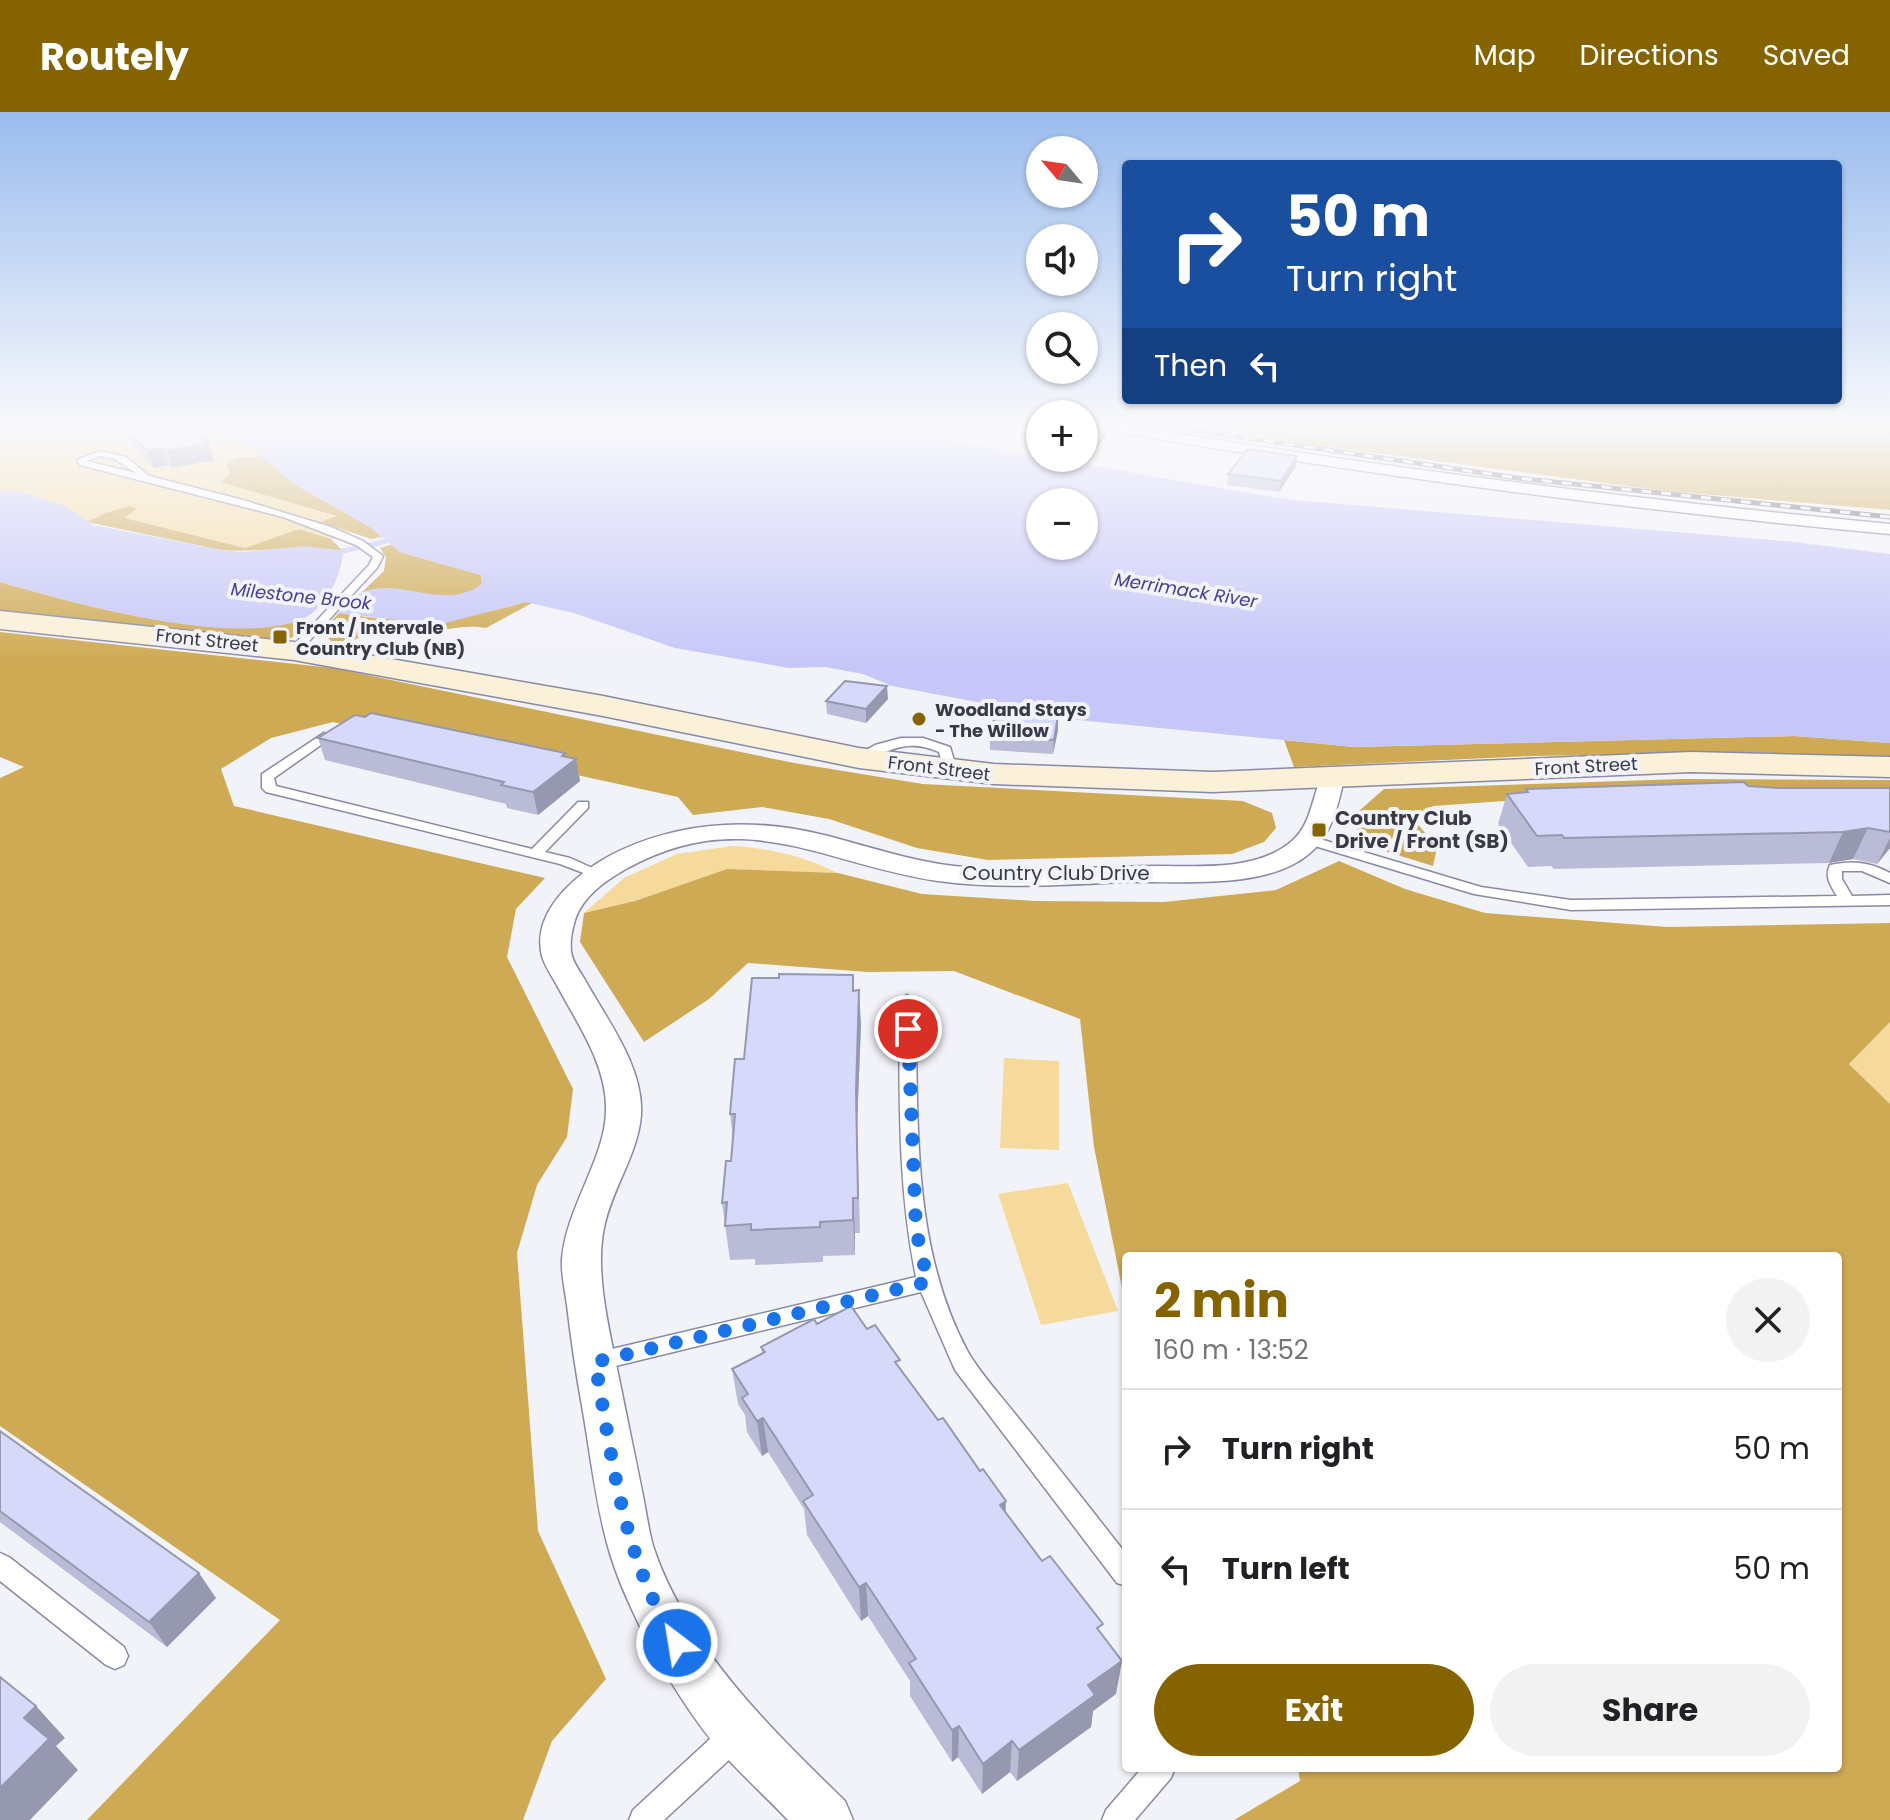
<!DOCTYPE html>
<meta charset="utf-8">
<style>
:root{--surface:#fff;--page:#f2f2f2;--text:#202124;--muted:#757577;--line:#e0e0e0;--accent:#856400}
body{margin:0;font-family:Poppins,sans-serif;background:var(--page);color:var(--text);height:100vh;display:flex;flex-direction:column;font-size:30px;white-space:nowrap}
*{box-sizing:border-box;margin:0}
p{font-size:26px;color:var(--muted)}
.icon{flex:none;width:44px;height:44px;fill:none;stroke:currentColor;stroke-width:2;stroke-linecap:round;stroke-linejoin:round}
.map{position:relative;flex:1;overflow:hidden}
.details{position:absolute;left:1122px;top:1140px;width:720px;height:520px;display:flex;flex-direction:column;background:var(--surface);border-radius:8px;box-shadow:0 2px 6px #0004}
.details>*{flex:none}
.top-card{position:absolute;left:1122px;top:48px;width:720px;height:244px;border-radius:8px;box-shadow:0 2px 6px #0004;background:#1a4fa0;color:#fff;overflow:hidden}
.needle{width:52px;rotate:299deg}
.controls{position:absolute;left:1026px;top:24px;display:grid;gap:16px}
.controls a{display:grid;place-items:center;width:72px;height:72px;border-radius:50%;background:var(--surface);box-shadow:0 2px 6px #0004;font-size:40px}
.pin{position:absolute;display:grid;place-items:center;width:68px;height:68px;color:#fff;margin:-34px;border:4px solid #fff;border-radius:50%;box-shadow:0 2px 8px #0007}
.me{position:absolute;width:88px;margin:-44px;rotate:329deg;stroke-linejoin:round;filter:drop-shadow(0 0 6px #0008)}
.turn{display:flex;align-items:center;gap:28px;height:168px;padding:0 32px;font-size:36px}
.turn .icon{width:104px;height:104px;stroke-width:2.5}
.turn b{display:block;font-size:56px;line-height:68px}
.then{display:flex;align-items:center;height:76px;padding:0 32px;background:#0003;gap:16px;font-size:30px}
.round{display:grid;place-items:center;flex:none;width:84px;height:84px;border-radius:42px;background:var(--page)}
.head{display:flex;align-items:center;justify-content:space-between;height:136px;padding:0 32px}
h1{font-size:48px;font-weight:700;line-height:60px;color:var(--accent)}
.cta{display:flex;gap:16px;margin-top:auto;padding:16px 32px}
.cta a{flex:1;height:92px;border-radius:48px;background:var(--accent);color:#fff;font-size:32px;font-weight:700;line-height:92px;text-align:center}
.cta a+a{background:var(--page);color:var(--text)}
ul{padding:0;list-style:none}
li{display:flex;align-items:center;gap:24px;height:120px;padding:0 32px;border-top:2px solid var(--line)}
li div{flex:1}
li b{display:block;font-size:30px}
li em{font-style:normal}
header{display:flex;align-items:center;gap:48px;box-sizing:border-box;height:112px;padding:0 40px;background:var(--accent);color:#fff}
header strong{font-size:38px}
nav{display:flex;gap:44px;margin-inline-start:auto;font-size:28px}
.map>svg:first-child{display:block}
</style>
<header>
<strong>Routely</strong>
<nav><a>Map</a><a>Directions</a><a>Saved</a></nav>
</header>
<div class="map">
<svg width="1890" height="1708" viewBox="0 0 1890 1708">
<rect width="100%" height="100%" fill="#f2f2f9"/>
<!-- green -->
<path fill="#f6da9b" d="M0,311H201L200,317C221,329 242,326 262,344L226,353L230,362L221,370L337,405L322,410L351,420L331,427L299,417L245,436L125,406L132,400L96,405L87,410C61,390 33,381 0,379Z
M732,734C771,736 802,744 838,761L727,757L635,789L584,801L624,766L677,742Z
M1890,910V992L1849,952Z
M1004,946L1059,949V1038L1000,1036Z
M1068,1071L1118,1199L1041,1213L998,1082Z"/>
<!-- forest -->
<path fill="#cfaa54" d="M1181,311H1890V398L1666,379L1314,333Z
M262,344L294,372L370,415L382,425L371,427L321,410L336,404L220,370L230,362L226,352L237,346Z
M131,394L136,397L125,406L245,436L299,417L331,427L343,439C302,432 263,441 221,438L87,410L105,401Z
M392,432L400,440L481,463L482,472L467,483L440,484L397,478L362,480L384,459L386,445L380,436Z
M0,470C82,493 168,517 254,516C270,516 287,510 303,507L293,525L282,529L0,500Z
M525,490L532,491L486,516C465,512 449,518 428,519C400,521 369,513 347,534L332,530L324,522L326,514L339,501C409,512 456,511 525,490Z
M0,520L333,556L794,651L923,672L1243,689L1272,701L1276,716L1264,730L1232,742L988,748L917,736L829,707L762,695L693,703L678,685L333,610L271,626L221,657L234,694L545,766L516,797L507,845L573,977L567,1025L537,1073L517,1141L538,1419L606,1567L552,1629L523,1708H87L280,1508L0,1314V666L24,655L0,645Z
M1794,624L1890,631V646L1751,640L1533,644L1294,655L1284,628L1354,635Z
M1682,667L1890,668V690L1576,684L1433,694L1417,711L1437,736L1433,754L1356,730L1359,699L1384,677Z
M1339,749L1405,777L1485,801L1668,815L1890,811V910L1849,952L1890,992V1708H1234L1300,1669L1298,1656H1838V1144H1126V1196L1094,1035L1080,907L954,859L868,860L748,851L709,887L644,930L580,830L584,801L635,789L727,757L838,761L922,782L1035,789L1164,790L1276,778Z"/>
<!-- water -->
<path fill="#c6c7f8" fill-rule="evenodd" d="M210,311H849L1283,387L1794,430L1890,442V631L1794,624L1354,635L1068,607L892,574L863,562L825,555L789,556L675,536L574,501L525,490L438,513L339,501C345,495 355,483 363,480C401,465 443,500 482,472L481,463L400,440L370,415L294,372L252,335L232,327ZM1040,390H1084V434H1040Z
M0,379L21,380L65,394L93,413L221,438L243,440L304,434L343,439C342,463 326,498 300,508C228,535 74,491 0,470Z"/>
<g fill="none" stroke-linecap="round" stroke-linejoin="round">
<!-- stream-far1 -->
<path stroke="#c6c7f8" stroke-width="5" d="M343,439L387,429"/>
<!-- stream -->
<path stroke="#c6c7f8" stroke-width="7" d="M311,487L364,489"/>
<defs>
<path id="service" d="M100,339L126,345L149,364L243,388L331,415L363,429L383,444L377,456L298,541H290V537L369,453L373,445L356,433L283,405L80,353L77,348ZM100,344L113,346L136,361L86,349Z
M324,621L330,625L328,628L274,666L276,674L532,737L578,690H588V696L545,740L570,746L606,762L599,766L594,765L560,752L266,680L262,676V662Z
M901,626H923L950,635L957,658L950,662L945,661L939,640C905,625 890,640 859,650L853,646L875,633Z
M1310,724L1481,775L1571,788L1837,784C1831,774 1824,765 1830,753C1852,748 1870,750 1890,761V771L1862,759H1842V767L1852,784L1890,783V793L1571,798L1474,782L1305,731L1303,728Z
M907,883L915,888C919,1007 910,1133 968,1240C982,1264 1003,1286 1020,1308C1056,1353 1091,1397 1126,1442V1474L1117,1471L955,1258L921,1180L595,1259L587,1257L584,1250L587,1243L595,1241L916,1165C897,1073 900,981 899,888Z
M0,1441L9,1445L124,1535L128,1544L124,1553L115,1557L106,1553L0,1469Z
M733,1611L743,1615L747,1625L743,1635L664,1708H629L633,1698L723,1615Z
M1142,1656H1175L1171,1666L1135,1708H1102L1106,1698Z"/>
<path id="minor" d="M1084,311H1113C1371,355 1630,387 1890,412V422C1621,397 1354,361 1088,315Z
M1332,660L1341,662L1344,667C1338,693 1332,723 1310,741C1267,778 1185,769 1132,770C1067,772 1003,778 938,769C822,752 745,691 626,757C605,769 583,784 575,808C572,818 569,833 572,844C574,852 581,861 585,868C607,908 644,955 641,1003C638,1043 611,1078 604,1116C594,1162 611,1225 620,1271C627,1307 635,1343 642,1379C646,1397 648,1416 653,1434C687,1536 770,1616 845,1689L853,1708H788C767,1686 744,1665 723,1642C679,1592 624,1496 607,1431C595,1387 590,1339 582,1294C576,1261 571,1227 567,1193C565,1178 561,1162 562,1147C566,1095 607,1044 606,996C606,953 579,914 559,877C554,867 545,855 542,844C530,796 584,756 619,739C686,708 758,706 828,724C870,735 911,749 954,754C1022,762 1091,754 1159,754C1201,754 1259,759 1293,728C1312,711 1312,683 1323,662Z"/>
<path id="secondary" d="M0,499L294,530L603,584L859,636L994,652L1213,660L1691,640L1890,645V665L1691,660L1213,680L994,672L859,656L603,604L294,548L0,517Z"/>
</defs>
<!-- service casing -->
<use href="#service" stroke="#8889a8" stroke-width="3"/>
<!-- minor casing -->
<use href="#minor" stroke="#8889a8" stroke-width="3"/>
<!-- secondary casing -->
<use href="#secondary" stroke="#8889a8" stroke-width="3"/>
<!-- service -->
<use href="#service" fill="#fff" fill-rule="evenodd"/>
<!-- minor -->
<use href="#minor" fill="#fff" fill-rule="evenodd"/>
<!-- secondary -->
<use href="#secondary" fill="#fbf1d8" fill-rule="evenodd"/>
<defs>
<path id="rail" d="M1146,311L1517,366L1890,405"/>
</defs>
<!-- rail casing -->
<use href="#rail" stroke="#6d6d78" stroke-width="5"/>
<!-- rail -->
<use href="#rail" stroke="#f2f2f9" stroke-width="3" stroke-dasharray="10" stroke-linecap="butt"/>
</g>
<!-- wall -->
<path fill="#b9bbd7" d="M126,319L214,348L172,356L169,353L154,356L132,335Z
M1297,344L1296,354L1279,380L1227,373L1228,362Z
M888,587L866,611L827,602L826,589Z
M1058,618L1053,642L990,638V623Z
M318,626L566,645L576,647L580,669L538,703L507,696L506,692L325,648Z
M1748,674L1779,676H1890V736L1877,752L1853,747L1829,751L1554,757L1551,754L1528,755L1498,712L1507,682L1525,681L1526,677Z
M854,879L861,912L857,1013L860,1121H855V1143L823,1144V1150L755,1153V1147L730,1148L722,1091L731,1049L733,1027L730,1002Z
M817,1212L867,1217L900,1256L1042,1449L1101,1522L1116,1582L1093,1599L1091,1615L1017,1669L1010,1660L982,1682L958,1645L952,1650L910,1584V1569L868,1504L861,1509L807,1423L804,1397L768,1340L762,1344L747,1320L745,1303L738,1292L732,1257L762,1241L761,1235Z
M0,1319L216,1486L167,1535L0,1410Z"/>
<!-- shaded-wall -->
<path fill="#9698af" d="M1107,320V325L1084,346V341Z
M209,331L214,348L172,356L166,339Z
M163,336L169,353L154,356L148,339Z
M1297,344L1296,354L1279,380L1281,369Z
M887,574L888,587L866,611V597Z
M1058,604V618L1053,642L1054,628Z
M565,641L568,653L576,647L580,669L538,703L533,680Z
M1868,716L1853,747L1829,751L1843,720Z
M1890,726V736L1877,752Z
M859,878L861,912L857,1013L860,1121L856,979Z
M853,1086L855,1121V1143L853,1108Z
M763,1306L768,1340L762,1344L757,1309Z
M1006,1389L1005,1423L1000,1393Z
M199,1461L216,1486L167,1535L149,1510Z
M866,1471L868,1504L861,1509L859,1475Z
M1122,1549L1116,1582L1093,1599L1091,1615L1017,1669L1019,1638L1088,1573Z
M36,1594L65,1626L56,1634L78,1658L30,1708H0V1676L24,1606Z
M959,1614L958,1645L952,1650V1618Z
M1012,1629L1010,1660L982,1682L983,1652Z"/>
<!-- building -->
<path fill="#d7d9fa" stroke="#9698af" stroke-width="2" d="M171,311H184L209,331L166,339L163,336L148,339L126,319Z
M1084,317L1107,320L1084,341Z
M1248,337L1297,344L1281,369L1228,362Z
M845,569L887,574L866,597L826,589Z
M996,599L1058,604L1054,628L990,623Z
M371,601L565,641L562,644L576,647L533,680L501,673L504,670L318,626L355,603L365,605Z
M1744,670L1748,674L1779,676H1890V720L1868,716L1843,720L1564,726L1562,723L1537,724L1507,682L1528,680L1526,677Z
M779,862L853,863V879L859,878L856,979L858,1086H853V1108L820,1110V1115L751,1118V1112L725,1114L727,1090L722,1091L726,1049H731L735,1002H730L735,947H744L752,866H779Z
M851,1194L867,1217L875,1213L900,1248L895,1250L938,1308L943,1306L980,1359L983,1357L1006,1389L1000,1393L1042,1449L1050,1444L1103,1512L1097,1516L1122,1549L1088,1573L1095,1583L1019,1638L1012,1629L983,1652L959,1614L952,1618L909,1551L916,1547L866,1471L859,1475L803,1389L813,1383L763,1306L757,1309L742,1286L748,1282L732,1257L765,1240L761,1235L814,1207L817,1212Z
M0,1319L199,1461L149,1510L0,1399Z
M0,1565L36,1594L24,1606L49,1627L0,1676Z"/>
<!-- sky -->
<linearGradient id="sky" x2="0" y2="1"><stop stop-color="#9abcee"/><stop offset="0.57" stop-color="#f9f9fc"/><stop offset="1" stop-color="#f9f9fc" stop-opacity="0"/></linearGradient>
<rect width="1890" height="550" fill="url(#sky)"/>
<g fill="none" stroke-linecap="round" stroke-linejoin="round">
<!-- route -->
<path stroke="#1a73e8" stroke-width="14" stroke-dasharray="0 25.2" d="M677,1531C622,1445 613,1349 595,1250L928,1170L916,1118L908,917"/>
</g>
<!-- markers -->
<g fill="#856400" stroke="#f2f2f9" stroke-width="3">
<rect x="272" y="517" width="16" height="16" rx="4"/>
<circle cx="919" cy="607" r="8"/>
<rect x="1311" y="710" width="16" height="16" rx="4"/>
</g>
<g text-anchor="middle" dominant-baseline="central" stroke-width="8" stroke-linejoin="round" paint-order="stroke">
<!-- far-water labels -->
<g font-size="18" font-style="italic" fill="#483d98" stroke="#f2f2f9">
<text transform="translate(1186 478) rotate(9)">Merrimack River</text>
<text transform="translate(301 484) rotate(6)">Milestone Brook</text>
</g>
<!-- far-poi labels -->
<g font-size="18" font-weight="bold" fill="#3a3a47" stroke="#f2f2f9" text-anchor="start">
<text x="296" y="515">Front / Intervale<tspan x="296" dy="21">Country Club (NB)</tspan></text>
<text x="935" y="597">Woodland Stays<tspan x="935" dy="21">- The Willow</tspan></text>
</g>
<!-- far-street labels -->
<g font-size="18" fill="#3a3a47" stroke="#f2f2f9">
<text transform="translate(207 528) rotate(6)">Front Street</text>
<text transform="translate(1586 654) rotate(-3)">Front Street</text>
<text transform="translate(939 656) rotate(7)">Front Street</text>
</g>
<!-- poi labels -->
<g font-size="20" font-weight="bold" fill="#3a3a47" stroke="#f2f2f9" text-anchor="start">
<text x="1335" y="706">Country Club<tspan x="1335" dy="23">Drive / Front (SB)</tspan></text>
</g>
<!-- street labels -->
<g font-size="20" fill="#3a3a47" stroke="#f2f2f9">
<text x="1056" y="761">Country Club Drive</text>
</g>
</g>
</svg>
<div class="controls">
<a><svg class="needle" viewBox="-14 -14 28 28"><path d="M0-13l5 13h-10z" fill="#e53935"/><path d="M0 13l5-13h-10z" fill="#757577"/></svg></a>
<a><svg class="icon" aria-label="sound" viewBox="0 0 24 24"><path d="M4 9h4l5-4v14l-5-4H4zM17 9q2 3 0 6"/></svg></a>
<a><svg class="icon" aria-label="search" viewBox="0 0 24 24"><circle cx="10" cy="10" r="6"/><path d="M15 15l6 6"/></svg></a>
<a>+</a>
<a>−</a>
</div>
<div class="pin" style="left:908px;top:917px;background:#d93025"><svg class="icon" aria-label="arrive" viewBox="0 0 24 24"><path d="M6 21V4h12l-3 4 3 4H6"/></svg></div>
<svg class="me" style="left:677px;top:1531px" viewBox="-20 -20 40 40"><circle r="17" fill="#1a73e8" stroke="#fff" stroke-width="3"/><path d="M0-11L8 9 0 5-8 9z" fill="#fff"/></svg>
<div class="top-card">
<div class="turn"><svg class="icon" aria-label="right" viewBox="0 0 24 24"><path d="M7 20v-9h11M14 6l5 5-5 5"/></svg><div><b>50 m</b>Turn right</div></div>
<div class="then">Then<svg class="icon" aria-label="left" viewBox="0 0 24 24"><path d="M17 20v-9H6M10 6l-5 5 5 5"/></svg></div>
</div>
<section class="details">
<div class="head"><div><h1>2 min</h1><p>160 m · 13:52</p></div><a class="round"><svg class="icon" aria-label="close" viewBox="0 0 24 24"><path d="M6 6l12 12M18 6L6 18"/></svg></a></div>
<ul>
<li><svg class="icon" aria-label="right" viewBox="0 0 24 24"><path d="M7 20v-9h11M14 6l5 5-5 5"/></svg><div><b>Turn right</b></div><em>50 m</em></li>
<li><svg class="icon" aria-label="left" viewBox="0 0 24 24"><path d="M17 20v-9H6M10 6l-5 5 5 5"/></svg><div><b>Turn left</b></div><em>50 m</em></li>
</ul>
<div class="cta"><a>Exit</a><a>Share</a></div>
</section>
</div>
